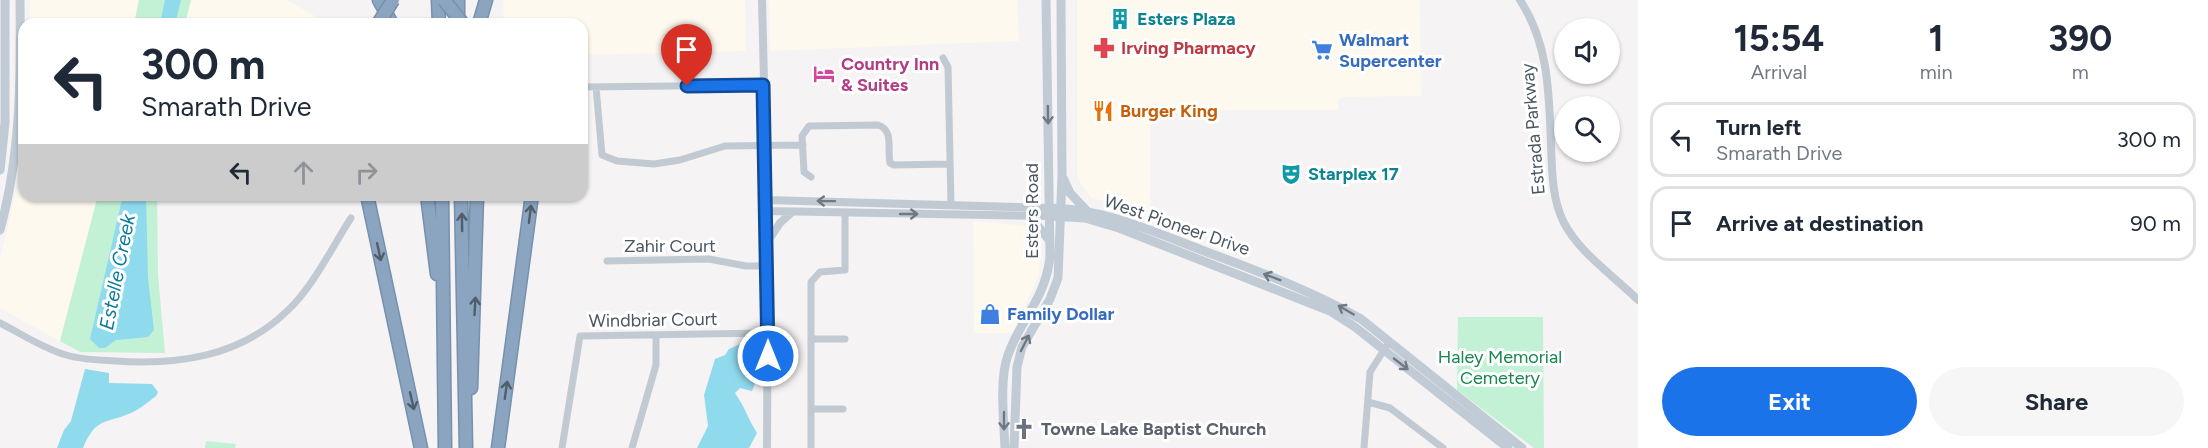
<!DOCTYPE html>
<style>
:root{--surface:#fff;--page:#f6f6f7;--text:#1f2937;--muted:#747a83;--line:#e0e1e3;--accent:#1a73e8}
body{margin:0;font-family:Figtree,sans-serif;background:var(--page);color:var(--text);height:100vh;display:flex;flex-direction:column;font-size:22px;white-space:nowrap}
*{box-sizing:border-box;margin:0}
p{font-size:20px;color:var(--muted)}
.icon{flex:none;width:33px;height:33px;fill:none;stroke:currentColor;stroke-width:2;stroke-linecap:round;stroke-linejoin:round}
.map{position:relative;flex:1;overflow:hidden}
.drawer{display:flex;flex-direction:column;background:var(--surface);width:570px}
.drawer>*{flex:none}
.guide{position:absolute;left:18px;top:18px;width:570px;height:183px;border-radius:18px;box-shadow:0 2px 4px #0004;background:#fff;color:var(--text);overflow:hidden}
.fabs{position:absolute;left:1554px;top:18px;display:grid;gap:12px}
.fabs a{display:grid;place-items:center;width:66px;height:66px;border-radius:50%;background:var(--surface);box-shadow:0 2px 4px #0004;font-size:30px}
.pin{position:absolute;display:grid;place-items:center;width:51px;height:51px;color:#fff;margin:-62px -26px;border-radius:50% 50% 50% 0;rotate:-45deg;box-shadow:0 0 6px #0007}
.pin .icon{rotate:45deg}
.me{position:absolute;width:66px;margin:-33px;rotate:0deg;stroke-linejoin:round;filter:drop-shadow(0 0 4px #0008)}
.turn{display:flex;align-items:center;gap:21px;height:126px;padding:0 24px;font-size:27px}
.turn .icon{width:78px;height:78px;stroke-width:2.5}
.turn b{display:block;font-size:42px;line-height:51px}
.lanes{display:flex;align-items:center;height:57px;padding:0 24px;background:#0003;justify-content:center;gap:30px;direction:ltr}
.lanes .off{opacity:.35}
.eta{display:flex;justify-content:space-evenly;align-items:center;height:102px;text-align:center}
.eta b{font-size:36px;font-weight:700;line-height:42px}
.action{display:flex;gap:12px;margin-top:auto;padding:12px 24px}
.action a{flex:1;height:69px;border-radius:36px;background:var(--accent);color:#fff;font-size:24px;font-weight:700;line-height:69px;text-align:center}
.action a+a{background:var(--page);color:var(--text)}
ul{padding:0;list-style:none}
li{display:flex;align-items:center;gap:18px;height:75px;margin:0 12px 9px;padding:0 12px;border:3px solid var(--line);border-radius:18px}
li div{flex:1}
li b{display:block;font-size:22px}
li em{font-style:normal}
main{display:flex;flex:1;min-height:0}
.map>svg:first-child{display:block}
</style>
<main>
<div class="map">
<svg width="1638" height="448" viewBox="0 0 1638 448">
<rect width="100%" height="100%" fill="#f5f3f3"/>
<!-- commercial -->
<path fill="#fdf9ef" d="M30,0H139L134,24H30Z
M191,0H287L322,20V24H185Z
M503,0H745L746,51L582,55V24H504Z
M769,0H1017L1019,41L770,51Z
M1077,0H1420L1421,96L1343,97L1338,101V110H1151L1150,210L1091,198L1077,177Z
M24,157V195H98L60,341L0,308V259Z
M973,221L1028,226L1039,233L1041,238L1039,276L1012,333H974Z"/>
<!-- green -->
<path fill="#c3f1d5" d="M139,0H191L185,24H134Z
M98,195H157L158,275L165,353L80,352L60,341Z
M1458,317H1543L1544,448H1534L1457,390Z
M206,441L236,444L235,448H205Z"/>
<!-- water -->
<path fill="#90daee" d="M165,0H181L175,24H160Z
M123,195H146L148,278L154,330L148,337L116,340L105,348H99L90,339Z
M745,342C755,356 760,376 752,391L740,388L735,393C745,407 748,419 757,433L749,448H697L708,426L704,395L715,359L725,355L729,349Z
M85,369L109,373V383L152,384L158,392L156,396C148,402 140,409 131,413C105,424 96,417 83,448H57L64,430L71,421Z"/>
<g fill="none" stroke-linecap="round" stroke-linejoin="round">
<defs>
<path id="motorway" d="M379,0L392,24
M438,0L439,24
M458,0V23
M479,24L486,0
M367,195L421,448
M427,195L437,274
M442,195L445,448
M461,195L466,448
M471,388L477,195
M498,448L532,195"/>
</defs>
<!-- motorway casing -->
<use href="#motorway" stroke="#7690ad" stroke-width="15"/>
<!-- minor -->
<path stroke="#c1cad2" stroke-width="7" d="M943,58L948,67L951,205
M582,87L763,85
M596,87L602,155L617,161L654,164L680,160L725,146L803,145
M811,177L804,172L802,136L809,126L878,125C894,130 887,148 890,163L894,165L949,164
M607,261L709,259L746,266H768
M0,323C22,334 42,348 66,355C82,360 99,360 116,361C178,365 239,357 286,312C312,289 332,247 351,218
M811,339H845
M1368,402L1390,408L1443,448
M811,409H843
M562,448L580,336L768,333
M632,448L656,365V335
M811,448V282L820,272L845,270V214
M1364,448L1370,372L1389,342"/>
<!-- tertiary -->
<path stroke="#c1cad2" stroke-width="8" d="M762,0L768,242L767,448
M1520,0C1549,44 1549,94 1551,145C1552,170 1552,198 1563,221C1579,253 1613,275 1638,300
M766,200L1049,208
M767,211L1049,216
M768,241L780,223L792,212"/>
<!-- secondary -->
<path stroke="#c1cbd6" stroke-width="9" d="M0,170L5,123V0
M1063,178L1070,193L1088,212
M1049,208C1104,208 1156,233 1207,252C1260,272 1312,291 1361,319L1522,448
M1029,215L1050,241
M1049,216L1085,218L1119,228L1330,311L1355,327L1508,448
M0,230C21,154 21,78 20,0
M1005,448C1004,422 999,379 1008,355C1021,318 1045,300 1050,257L1046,0
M1014,448L1017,367L1022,347L1050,299L1058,278L1062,176L1061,0"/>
<!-- motorway -->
<use href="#motorway" stroke="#8ba5c1" stroke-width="12"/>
<defs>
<path id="motorway-bridge" d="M444,0L463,24
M378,24L393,0"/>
</defs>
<!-- motorway-bridge casing -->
<use href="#motorway-bridge" stroke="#7690ad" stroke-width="15" stroke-linecap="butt"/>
<!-- motorway-bridge -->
<use href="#motorway-bridge" stroke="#8ba5c1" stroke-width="12"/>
</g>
<!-- one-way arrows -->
<defs><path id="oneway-shaft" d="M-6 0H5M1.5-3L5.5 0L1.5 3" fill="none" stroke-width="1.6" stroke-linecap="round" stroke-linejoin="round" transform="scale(1.5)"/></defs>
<g stroke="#6e7984">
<use href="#oneway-shaft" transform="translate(1048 115) rotate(89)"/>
<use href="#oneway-shaft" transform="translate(1272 277) rotate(-159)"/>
<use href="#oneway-shaft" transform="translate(1346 310) rotate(-150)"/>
<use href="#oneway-shaft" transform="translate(1025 343) rotate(-63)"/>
<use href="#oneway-shaft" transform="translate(1401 364) rotate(38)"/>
<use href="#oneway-shaft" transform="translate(1004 421) rotate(90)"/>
</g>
<g stroke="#6e7983">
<use href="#oneway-shaft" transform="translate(826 201) rotate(-179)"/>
<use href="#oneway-shaft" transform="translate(909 214)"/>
</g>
<g stroke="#505e6b">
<use href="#oneway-shaft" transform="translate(530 214) rotate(-83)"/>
<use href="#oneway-shaft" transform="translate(462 222) rotate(-91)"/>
<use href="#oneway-shaft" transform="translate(379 252) rotate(78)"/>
<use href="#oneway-shaft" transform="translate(475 306) rotate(-87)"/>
<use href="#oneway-shaft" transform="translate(506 390) rotate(-82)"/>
<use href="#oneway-shaft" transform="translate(412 401) rotate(77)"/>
</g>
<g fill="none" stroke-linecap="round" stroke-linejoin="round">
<defs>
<path id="route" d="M687,86L763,85L768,356"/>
</defs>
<!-- route casing -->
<use href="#route" stroke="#114b97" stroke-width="15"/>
<!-- route -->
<use href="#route" stroke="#1a73e8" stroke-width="10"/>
</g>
<!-- icons -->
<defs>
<symbol id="building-bare" viewBox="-9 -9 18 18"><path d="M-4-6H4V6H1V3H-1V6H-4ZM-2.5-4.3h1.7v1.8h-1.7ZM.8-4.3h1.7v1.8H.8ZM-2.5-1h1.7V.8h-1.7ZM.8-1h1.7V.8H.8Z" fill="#0f9aa8" stroke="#fff" stroke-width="2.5" paint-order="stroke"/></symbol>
<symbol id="pharmacy-bare" viewBox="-9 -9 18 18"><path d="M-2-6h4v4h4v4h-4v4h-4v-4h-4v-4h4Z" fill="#e0444e" stroke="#fff" stroke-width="2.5" paint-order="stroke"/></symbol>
<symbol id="supermarket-bare" viewBox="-9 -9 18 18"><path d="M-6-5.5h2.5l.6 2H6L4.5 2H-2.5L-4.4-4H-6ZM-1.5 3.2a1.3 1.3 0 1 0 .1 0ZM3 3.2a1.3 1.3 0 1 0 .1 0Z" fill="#3f7fe0" stroke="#fff" stroke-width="2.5" paint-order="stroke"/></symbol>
<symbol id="hotel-bare" viewBox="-9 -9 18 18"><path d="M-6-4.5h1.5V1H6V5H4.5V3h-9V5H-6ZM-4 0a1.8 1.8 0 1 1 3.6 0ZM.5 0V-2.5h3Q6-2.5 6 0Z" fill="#d1479c" stroke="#fff" stroke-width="2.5" paint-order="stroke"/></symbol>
<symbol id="restaurant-bare" viewBox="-9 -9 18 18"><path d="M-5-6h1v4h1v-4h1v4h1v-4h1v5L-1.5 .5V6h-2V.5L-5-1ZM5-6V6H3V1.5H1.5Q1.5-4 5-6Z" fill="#e8710a" stroke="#fff" stroke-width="2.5" paint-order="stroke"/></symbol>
<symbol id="theatre-bare" viewBox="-9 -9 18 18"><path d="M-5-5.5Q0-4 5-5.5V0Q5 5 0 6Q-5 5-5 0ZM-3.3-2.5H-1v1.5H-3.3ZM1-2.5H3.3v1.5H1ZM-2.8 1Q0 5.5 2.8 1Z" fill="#0f9aa8" stroke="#fff" stroke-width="2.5" paint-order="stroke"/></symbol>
<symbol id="shop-bare" viewBox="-9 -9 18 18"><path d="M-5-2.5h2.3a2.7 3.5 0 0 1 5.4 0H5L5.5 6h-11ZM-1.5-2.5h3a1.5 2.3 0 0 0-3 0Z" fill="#3f7fe0" stroke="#fff" stroke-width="2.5" paint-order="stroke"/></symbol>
<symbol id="church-bare" viewBox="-9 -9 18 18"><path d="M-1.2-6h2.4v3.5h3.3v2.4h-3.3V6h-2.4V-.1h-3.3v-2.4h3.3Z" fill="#6b7280" stroke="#fff" stroke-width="2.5" paint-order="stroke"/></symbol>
</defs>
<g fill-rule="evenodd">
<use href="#building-bare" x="1105" y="4" width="30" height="30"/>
<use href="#pharmacy-bare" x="1089" y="33" width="30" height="30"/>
<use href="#supermarket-bare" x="1307" y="35" width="30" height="30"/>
<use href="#hotel-bare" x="809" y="59" width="30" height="30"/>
<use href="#restaurant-bare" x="1088" y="96" width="30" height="30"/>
<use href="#theatre-bare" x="1276" y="159" width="30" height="30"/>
<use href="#shop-bare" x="975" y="299" width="30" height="30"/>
<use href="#church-bare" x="1009" y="414" width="30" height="30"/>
</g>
<g text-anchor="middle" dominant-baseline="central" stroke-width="6" stroke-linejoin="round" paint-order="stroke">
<!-- culture labels -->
<g font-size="18" font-weight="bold" fill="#0d838f" stroke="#fff" text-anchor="start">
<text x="1137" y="19">Esters Plaza</text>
<text x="1308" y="174">Starplex 17</text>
</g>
<!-- shop labels -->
<g font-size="18" font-weight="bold" fill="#366cbe" stroke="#fff" text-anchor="start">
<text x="1339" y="40">Walmart<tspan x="1339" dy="21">Supercenter</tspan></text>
<text x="1007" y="314">Family Dollar</text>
</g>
<!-- health labels -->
<g font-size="18" font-weight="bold" fill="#be3a42" stroke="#fff" text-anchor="start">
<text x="1121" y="48">Irving Pharmacy</text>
</g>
<!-- hotel labels -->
<g font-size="18" font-weight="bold" fill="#b23c85" stroke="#fff" text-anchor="start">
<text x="841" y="64">Country Inn<tspan x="841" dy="21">&amp; Suites</tspan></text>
</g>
<!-- food labels -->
<g font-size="18" font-weight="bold" fill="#c56008" stroke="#fff" text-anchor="start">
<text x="1120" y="111">Burger King</text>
</g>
<!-- street labels -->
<g font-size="18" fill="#4a5661" stroke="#fff">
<text transform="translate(1533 129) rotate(-95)">Estrada Parkway</text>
<text transform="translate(1032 211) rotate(-90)">Esters Road</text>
<text transform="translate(1177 225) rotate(19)">West Pioneer Drive</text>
<text x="670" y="246">Zahir Court</text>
<text transform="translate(653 320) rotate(-1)">Windbriar Court</text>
</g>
<!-- park labels -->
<g font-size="18" fill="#17864f" stroke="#fff">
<text x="1500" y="357">Haley Memorial<tspan x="1500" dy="21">Cemetery</tspan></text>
</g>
<!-- worship labels -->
<g font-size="18" font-weight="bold" fill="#5b616d" stroke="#fff" text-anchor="start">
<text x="1041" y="429">Towne Lake Baptist Church</text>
</g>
<!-- water labels -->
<g font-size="20" font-style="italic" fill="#0c7c9b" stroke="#fff">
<text transform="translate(117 272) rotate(-79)">Estelle Creek</text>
</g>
</g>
</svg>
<div class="fabs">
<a><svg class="icon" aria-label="sound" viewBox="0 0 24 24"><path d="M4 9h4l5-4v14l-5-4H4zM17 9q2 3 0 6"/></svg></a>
<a><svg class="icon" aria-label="search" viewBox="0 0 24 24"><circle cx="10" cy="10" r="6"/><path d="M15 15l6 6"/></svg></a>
</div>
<div class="pin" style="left:687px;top:86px;background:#d93025"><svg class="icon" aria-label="arrive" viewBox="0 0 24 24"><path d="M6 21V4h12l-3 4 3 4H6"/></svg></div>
<svg class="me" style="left:768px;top:356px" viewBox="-20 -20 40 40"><circle r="17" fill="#1a73e8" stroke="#fff" stroke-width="3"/><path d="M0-11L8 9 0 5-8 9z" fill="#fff"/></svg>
<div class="guide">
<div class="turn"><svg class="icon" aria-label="left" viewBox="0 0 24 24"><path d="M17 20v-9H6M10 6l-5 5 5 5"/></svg><div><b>300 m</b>Smarath Drive</div></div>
<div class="lanes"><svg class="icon" aria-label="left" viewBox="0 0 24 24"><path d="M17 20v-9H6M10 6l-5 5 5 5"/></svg><svg class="icon off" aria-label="ahead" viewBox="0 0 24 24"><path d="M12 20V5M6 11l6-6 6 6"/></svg><svg class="icon off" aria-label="right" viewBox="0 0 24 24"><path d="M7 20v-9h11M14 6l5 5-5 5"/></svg></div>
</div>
</div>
<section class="drawer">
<div class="eta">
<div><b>15:54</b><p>Arrival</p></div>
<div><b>1</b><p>min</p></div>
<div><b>390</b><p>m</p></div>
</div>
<ul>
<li><svg class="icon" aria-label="left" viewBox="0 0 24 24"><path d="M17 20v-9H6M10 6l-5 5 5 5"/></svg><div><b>Turn left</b><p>Smarath Drive</p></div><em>300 m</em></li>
<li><svg class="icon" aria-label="arrive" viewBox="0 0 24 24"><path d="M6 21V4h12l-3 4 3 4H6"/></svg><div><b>Arrive at destination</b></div><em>90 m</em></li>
</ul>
<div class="action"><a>Exit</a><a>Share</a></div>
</section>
</main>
